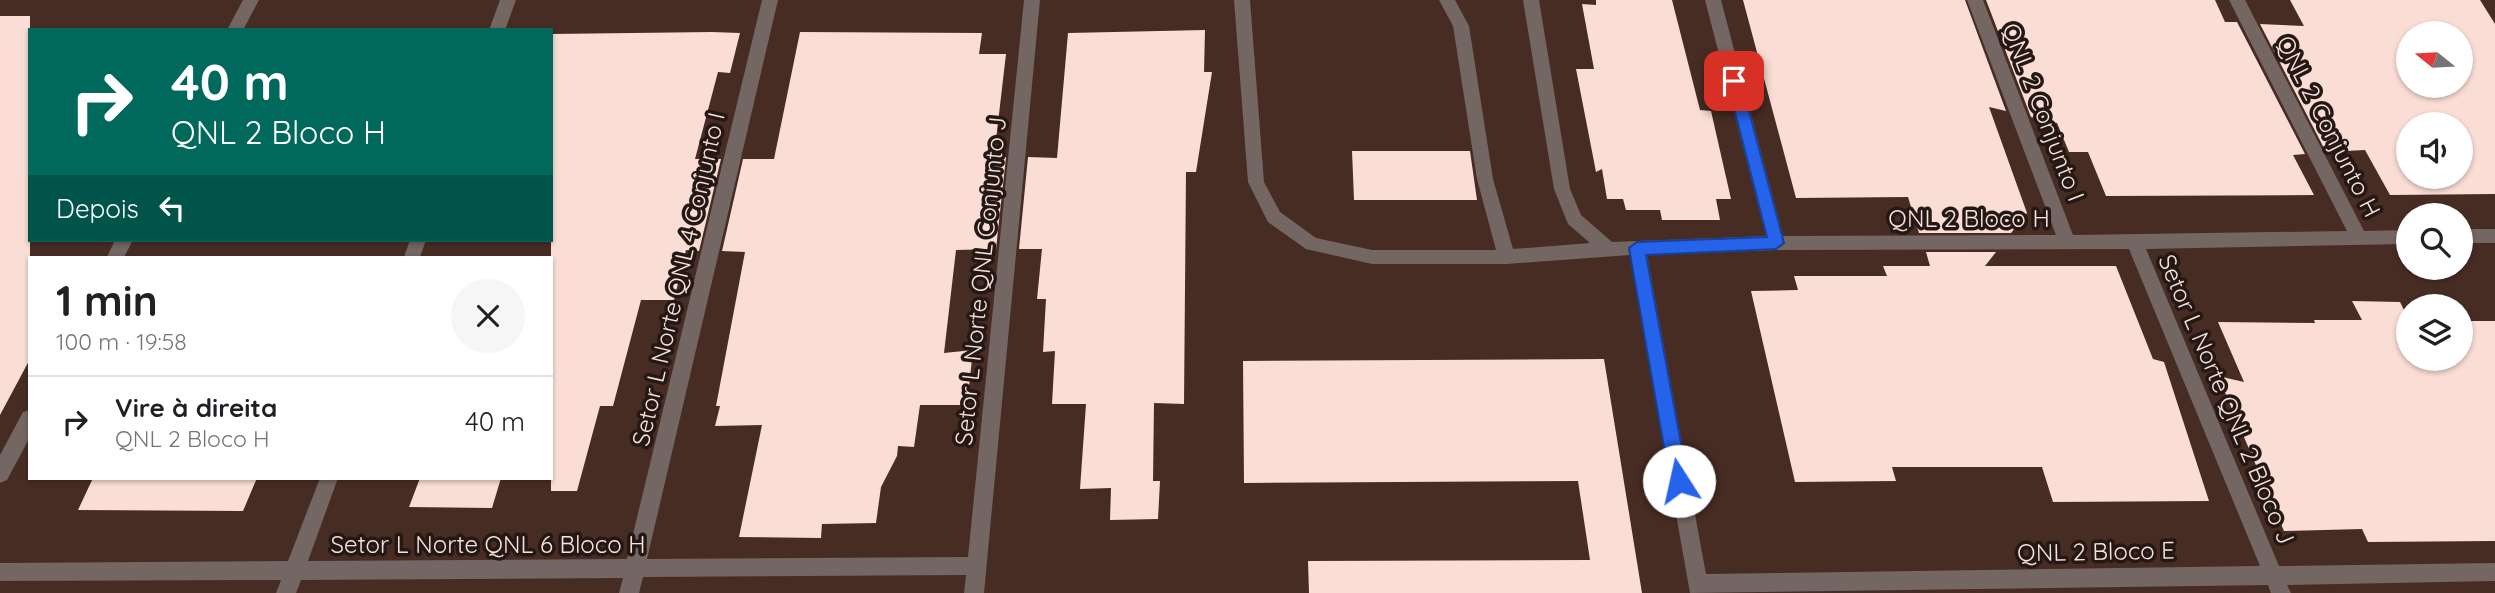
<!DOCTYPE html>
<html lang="pt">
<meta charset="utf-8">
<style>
:root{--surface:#fff;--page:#f6f6f6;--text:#202124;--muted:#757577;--line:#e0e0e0}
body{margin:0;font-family:Quicksand,sans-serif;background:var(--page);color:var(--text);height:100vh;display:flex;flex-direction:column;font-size:26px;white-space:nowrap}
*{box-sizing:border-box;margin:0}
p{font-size:23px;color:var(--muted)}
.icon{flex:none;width:38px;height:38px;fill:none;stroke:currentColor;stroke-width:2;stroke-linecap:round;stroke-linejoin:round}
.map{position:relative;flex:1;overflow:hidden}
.details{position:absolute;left:28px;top:256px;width:525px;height:224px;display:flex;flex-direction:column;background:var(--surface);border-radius:0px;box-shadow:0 2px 5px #0004}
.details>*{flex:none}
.hud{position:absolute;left:28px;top:28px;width:525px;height:214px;border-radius:0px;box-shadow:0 2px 5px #0004;background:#00695c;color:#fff;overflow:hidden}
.needle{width:46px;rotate:288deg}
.buttons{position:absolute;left:2396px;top:21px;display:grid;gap:14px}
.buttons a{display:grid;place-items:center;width:77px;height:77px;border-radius:50%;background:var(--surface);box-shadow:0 2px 5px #0004;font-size:35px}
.pin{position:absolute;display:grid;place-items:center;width:60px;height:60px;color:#fff;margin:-30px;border-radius:14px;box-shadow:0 4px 10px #0006}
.me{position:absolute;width:77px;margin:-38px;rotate:350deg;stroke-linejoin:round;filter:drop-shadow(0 0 5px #0008)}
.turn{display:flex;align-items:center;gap:24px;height:147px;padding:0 28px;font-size:32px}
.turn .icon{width:91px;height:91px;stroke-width:2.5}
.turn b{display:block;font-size:49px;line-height:60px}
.then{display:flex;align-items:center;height:66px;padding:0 28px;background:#0003;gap:14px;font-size:26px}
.round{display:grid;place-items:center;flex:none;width:74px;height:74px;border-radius:37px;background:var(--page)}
.headline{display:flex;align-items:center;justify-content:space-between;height:119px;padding:0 28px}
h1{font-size:42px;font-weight:800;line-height:52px}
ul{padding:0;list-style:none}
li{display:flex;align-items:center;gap:21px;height:91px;padding:0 28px;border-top:2px solid var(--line)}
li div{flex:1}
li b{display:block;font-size:26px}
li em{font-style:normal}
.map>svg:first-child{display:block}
</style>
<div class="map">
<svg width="2495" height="593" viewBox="0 0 2495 593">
<rect width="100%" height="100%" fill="#472c24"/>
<!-- building -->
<path fill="#faddd5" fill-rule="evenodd" d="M1596,0H1672L1700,110L1711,111L1731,199H1716L1720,220H1662L1660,210H1626L1623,199H1607L1602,169L1596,172L1576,69H1594L1582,4L1596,5Z
M1743,0H1965L2006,111L1989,107L2027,213L2011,233H1919L1908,197L1796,198Z
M1986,0H2215L2225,22H2237L2305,154L2293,155L2314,195L2106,196L2088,152H2069L2057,123L2031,117Z
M2290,0H2480L2495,24V194L2390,195L2365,150L2326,152L2260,24L2304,26ZM2408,33H2460V86H2408ZM2408,124H2460V177H2408Z
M0,16H30V359L0,415Z
M1205,30L1204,72H1212L1196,172H1186L1184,404L1154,403L1153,481H1160L1158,519L1110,520L1111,488L1080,489L1086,404H1052L1055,351L1043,352L1046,299H1037L1042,249H1019L1028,157L1057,158L1068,33Z
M712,32L740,33L730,73L718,72L695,159H721L699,251L686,250L674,300H641L613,406H600L577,491H551V34Z
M800,32L982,33L979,54H1006L994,157H1006L996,249L956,250L944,353L973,350L967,405H920L914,447L898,446L897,456L881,487L876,523L822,524L821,538L739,537L762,425L715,426L720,406H716L745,252L722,251L743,159H774Z
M1352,151H1470L1477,200H1354Z
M1926,252H1996L1985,266H2116L2153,359L2164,362L2209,501L2053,502L2042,467H1892L1896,481L1795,482L1751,291L1798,290L1794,276H1887L1883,266H1930Z
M2352,301L2400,302L2408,318V359H2460V321H2495V541L2368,542L2362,529L2284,531L2218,376L2244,382L2218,322L2315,323L2314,320H2362Z
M1604,359L1642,593H1309L1308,561L1590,560L1578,481L1244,483L1243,361Z
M93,478H257L243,511L78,510Z
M420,478H501L492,508L409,507Z"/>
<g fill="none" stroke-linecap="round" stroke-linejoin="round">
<!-- minor -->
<path fill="#746662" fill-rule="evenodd" d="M243,0H259L243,30H227Z
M500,0H516L505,30H489Z
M762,0H778L647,559L968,557L1024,0H1040L984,593H964L966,575L643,577L639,593H619L623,578L301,580L296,593H276L281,580L0,581V563L288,561L320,478H338L308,561L627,559Z
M1234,0H1250L1264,182L1280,212L1316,238L1372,250H1496L1477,179L1453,26L1439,0H1455L1469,26L1493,179L1513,249L1590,243L1568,224L1554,189L1523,0H1539L1570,189L1581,215L1612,242L1766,236L1705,0H1721L1783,236L2056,235L1967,0H1983L2073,235L2347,231L2229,0H2245L2364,231L2408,230V244L2146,249L2279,566L2495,563V581L2287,585L2291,593H2271L2268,585L1690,593L1630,255L1507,264H1372L1306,249L1268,222L1248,182ZM2129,249L2260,566L1706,574L1647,255L1776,250Z
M2460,229H2495V243H2460Z
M115,240H133L124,257H107Z
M410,240H426L420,257H404Z
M30,410V437L7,480L0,483V455L23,412Z"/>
</g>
<!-- route -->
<path fill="#2563eb" stroke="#184099" stroke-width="2" d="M1734,75L1741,81L1784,243L1776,249L1646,255L1688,481L1685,486L1679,489L1673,486L1670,481L1629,248L1637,242L1767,237L1727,81Z"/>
<g text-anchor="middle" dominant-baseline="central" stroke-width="7" stroke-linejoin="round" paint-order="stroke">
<!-- street labels -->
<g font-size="24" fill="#f5e2dc" stroke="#251814">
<text transform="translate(2044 112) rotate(69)">QNL 2 Conjunto I</text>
<text transform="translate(2329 126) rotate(63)">QNL 2 Conjunto H</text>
<text x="1969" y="218">QNL 2 Bloco H</text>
<text transform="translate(678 279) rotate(-77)">Setor L Norte QNL 4 Conjunto I</text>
<text transform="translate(980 281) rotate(-84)">Setor L Norte QNL Conjunto J</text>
<text transform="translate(2227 399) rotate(67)">Setor L Norte QNL 2 Bloco J</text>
<text x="488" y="544">Setor L Norte QNL 6 Bloco H</text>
<text transform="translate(2096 551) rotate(-1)">QNL 2 Bloco E</text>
</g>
</g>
</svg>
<div class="buttons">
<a><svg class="needle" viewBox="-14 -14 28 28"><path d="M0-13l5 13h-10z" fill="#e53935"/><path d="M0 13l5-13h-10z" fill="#757577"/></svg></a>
<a><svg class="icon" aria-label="sound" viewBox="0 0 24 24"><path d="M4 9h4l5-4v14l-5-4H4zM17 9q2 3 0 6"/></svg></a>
<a><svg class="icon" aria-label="search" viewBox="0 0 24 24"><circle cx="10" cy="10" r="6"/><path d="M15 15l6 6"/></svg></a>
<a><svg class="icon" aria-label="layers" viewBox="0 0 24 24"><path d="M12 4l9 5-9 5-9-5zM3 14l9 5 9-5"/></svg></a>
</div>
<div class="pin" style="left:1734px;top:81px;background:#d93025"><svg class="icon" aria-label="arrive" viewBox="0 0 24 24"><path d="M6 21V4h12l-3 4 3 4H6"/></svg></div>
<svg class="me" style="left:1679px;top:481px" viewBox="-20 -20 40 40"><circle r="19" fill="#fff"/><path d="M0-13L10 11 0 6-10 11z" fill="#2563eb"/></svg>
<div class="hud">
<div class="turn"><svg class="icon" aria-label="right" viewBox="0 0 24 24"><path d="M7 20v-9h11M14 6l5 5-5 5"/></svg><div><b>40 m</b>QNL 2 Bloco H</div></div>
<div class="then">Depois<svg class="icon" aria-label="left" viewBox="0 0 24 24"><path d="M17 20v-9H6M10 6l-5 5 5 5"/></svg></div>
</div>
<section class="details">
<div class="headline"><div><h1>1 min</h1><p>100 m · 19:58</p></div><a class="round"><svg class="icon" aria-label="close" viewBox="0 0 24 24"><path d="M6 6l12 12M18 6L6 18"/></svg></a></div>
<ul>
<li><svg class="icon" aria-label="right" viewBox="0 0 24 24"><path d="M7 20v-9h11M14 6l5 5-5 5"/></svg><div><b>Vire à direita</b><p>QNL 2 Bloco H</p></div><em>40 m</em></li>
</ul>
</section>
</div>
